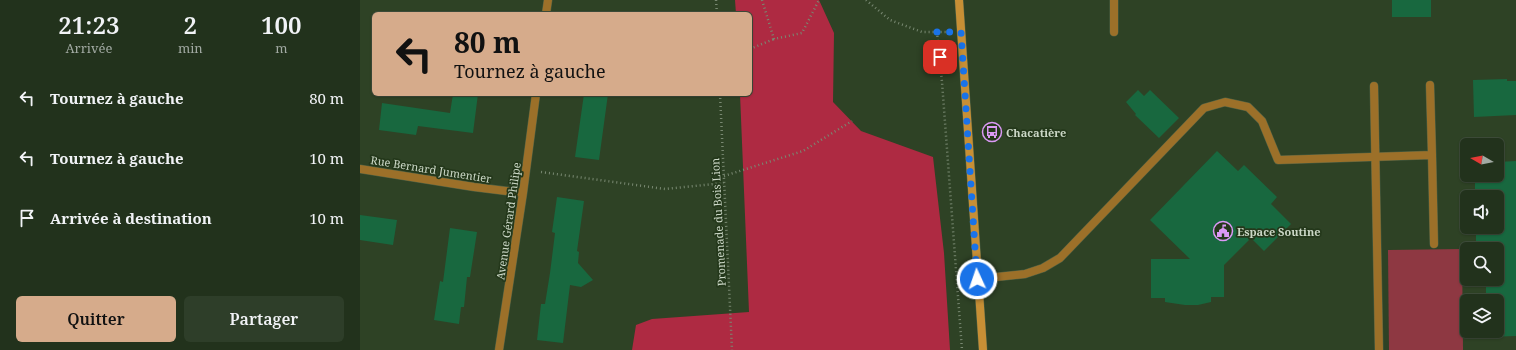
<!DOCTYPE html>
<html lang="fr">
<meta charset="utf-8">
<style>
:root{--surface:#22321c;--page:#2e3e29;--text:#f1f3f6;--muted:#a2aaa3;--line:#3f4d3b;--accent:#d6ab8b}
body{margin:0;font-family:"Noto Serif",serif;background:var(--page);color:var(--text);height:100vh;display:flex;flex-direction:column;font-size:15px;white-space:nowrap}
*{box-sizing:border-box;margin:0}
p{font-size:13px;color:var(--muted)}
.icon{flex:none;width:22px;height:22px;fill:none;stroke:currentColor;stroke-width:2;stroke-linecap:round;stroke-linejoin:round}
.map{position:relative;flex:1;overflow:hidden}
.panel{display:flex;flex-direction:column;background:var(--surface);width:360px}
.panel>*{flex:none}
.hud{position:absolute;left:12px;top:12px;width:380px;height:84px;border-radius:6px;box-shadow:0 1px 3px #0004,0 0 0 1px var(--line);background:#d6ab8b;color:#111;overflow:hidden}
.needle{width:26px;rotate:279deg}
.tools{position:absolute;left:1100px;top:138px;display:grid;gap:8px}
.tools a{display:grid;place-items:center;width:44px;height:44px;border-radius:6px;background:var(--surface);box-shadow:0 1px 3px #0004,0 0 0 1px var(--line);font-size:20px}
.pin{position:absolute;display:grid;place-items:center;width:34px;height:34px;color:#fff;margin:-17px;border-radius:8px;box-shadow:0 2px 6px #0006}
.me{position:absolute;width:44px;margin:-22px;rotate:357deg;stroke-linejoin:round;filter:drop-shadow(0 0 3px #0008)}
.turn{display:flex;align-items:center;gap:14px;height:84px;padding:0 16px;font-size:18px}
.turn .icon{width:52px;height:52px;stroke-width:2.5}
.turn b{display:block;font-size:28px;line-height:34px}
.eta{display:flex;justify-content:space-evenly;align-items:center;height:68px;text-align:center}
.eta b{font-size:24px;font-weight:600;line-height:28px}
.button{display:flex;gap:8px;margin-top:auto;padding:8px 16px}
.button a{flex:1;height:46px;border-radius:6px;background:var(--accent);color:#111;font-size:16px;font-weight:600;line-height:46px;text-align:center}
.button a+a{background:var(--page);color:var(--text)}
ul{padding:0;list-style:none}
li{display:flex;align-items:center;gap:12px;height:60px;padding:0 16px}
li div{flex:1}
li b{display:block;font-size:15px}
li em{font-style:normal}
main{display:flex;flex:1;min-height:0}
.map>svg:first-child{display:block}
</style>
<main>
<section class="panel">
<div class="eta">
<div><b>21:23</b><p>Arrivée</p></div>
<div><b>2</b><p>min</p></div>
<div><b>100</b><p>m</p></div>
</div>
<ul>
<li><svg class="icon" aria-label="left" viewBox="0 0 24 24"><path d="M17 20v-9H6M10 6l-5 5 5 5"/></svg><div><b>Tournez à gauche</b></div><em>80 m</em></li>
<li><svg class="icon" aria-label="left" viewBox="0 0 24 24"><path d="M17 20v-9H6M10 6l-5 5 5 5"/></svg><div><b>Tournez à gauche</b></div><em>10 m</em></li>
<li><svg class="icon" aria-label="arrive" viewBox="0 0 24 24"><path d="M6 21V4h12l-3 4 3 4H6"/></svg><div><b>Arrivée à destination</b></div><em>10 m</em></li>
</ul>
<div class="button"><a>Quitter</a><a>Partager</a></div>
</section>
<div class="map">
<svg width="1156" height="350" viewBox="0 0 1156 350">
<rect width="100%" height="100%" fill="#2e4225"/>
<!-- green -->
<path fill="#8e3842" d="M1102,249L1103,350H1029L1028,250Z"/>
<!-- forest -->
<path fill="#ae2a42" d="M375,0H459L474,33L473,102L501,131L573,157L584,253L590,350H272L276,325L292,319L389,312L380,94H390V14H376Z"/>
<!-- building -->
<path fill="#18683f" d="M1032,0H1071V17H1032Z
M1147,79V81H1156V115L1114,117L1113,80Z
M778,90L784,96L790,90L819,118L799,138L775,115L776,114L766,102Z
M93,94H118L113,133L58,126L56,135L19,130L22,103L90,113Z
M224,94H248L239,160L215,157Z
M857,151L878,171L884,165L917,197L911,204L931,224L904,251L891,238L864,265V297H851V302L838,305H825L805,302V298H791V259H830L790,220Z
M1156,161V336L1126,337V331H1137V301H1126V283H1137V249H1116V227H1137V197H1115V175H1137V162Z
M197,197L224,201L217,251L219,252L218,263L233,280L221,287L210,285L203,343L177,340L181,304H185L190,273L195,233L192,232Z
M0,215L37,220L33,245L0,240Z
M90,228L117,232L110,277H107L104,307H101L99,324L74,320L80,281L83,282Z"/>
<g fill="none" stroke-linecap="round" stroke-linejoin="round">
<defs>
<path id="lane" d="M754,0V32
M1014,86L1019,350
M1072,155L1074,244
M617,279L665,274L683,268L700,258L844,108L865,102L888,107L902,121L918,160L1072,155L1070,85"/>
<path id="street" d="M186,14L188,0
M0,169L114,187L163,193
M139,350L163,193L176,94"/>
<path id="secondary" d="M599,0L623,350"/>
</defs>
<!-- lane casing -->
<use href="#lane" stroke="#4d6045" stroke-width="9"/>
<!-- street casing -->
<use href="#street" stroke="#4d6045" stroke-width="9"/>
<!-- secondary casing -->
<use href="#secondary" stroke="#4d6045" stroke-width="9"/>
<!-- path -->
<path stroke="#798972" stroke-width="2.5" stroke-dasharray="1 3" stroke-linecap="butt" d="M356,0L357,14
M402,0L414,39L442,33L459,0
M506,0L530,20L562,32H586
M577,32L582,82L602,350
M390,49L414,39
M360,94L372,350
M181,172L305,189L364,183
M364,176L443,151L492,121"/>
<!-- lane -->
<use href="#lane" stroke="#9c7029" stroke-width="8"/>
<!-- street -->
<use href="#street" stroke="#9c7029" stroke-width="8"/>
<!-- secondary -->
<use href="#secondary" stroke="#c78f35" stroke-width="8"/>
</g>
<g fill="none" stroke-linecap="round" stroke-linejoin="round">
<!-- route -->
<path stroke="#1a73e8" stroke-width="7" stroke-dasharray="0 12.6" d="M580,57L577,32H601L617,279"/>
</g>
<!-- icons -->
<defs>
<symbol id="bus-ring" viewBox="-11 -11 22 22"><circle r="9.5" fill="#24381b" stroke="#db99f5" stroke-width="1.5"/><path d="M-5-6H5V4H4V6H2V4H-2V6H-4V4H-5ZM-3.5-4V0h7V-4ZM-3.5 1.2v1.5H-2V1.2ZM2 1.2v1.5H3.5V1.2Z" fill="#db99f5"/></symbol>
<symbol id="civic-ring" viewBox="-11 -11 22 22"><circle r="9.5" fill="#24381b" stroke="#db99f5" stroke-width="1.5"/><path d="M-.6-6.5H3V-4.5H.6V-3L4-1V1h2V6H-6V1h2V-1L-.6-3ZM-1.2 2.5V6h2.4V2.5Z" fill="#db99f5"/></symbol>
</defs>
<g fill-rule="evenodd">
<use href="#bus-ring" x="621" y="121" width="22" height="22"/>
<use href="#civic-ring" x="852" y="220" width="22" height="22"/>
</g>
<g text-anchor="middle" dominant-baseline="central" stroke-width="3.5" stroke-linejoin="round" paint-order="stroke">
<!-- poi labels -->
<g font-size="11" font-weight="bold" fill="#cbd7c6" stroke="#24381b" text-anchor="start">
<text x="646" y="132">Chacatière</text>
<text x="877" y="231">Espace Soutine</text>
</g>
<!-- street labels -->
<g font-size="11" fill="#cbd7c6" stroke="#24381b">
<text transform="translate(71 169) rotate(9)">Rue Bernard Jumentier</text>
<text transform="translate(148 221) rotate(-82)">Avenue Gérard Philipe</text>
<text transform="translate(358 222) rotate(-93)">Promenade du Bois Lion</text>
</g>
</g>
</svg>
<div class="tools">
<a><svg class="needle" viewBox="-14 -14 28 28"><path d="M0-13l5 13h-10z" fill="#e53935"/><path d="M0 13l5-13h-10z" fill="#a2aaa3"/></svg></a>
<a><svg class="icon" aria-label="sound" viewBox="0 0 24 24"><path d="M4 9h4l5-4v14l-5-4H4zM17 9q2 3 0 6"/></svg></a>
<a><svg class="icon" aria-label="search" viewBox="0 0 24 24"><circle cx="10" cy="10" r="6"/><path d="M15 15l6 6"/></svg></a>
<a><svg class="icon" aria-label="layers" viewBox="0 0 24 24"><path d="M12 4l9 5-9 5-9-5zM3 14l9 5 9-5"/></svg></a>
</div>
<div class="pin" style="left:580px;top:57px;background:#d93025"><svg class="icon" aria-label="arrive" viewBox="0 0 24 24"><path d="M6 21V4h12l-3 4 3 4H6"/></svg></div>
<svg class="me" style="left:617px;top:279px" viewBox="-20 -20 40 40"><circle r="17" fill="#1a73e8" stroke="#fff" stroke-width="3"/><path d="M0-11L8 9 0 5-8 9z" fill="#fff"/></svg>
<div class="hud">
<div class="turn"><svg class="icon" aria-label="left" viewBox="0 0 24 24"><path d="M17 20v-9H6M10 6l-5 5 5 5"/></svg><div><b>80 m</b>Tournez à gauche</div></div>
</div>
</div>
</main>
